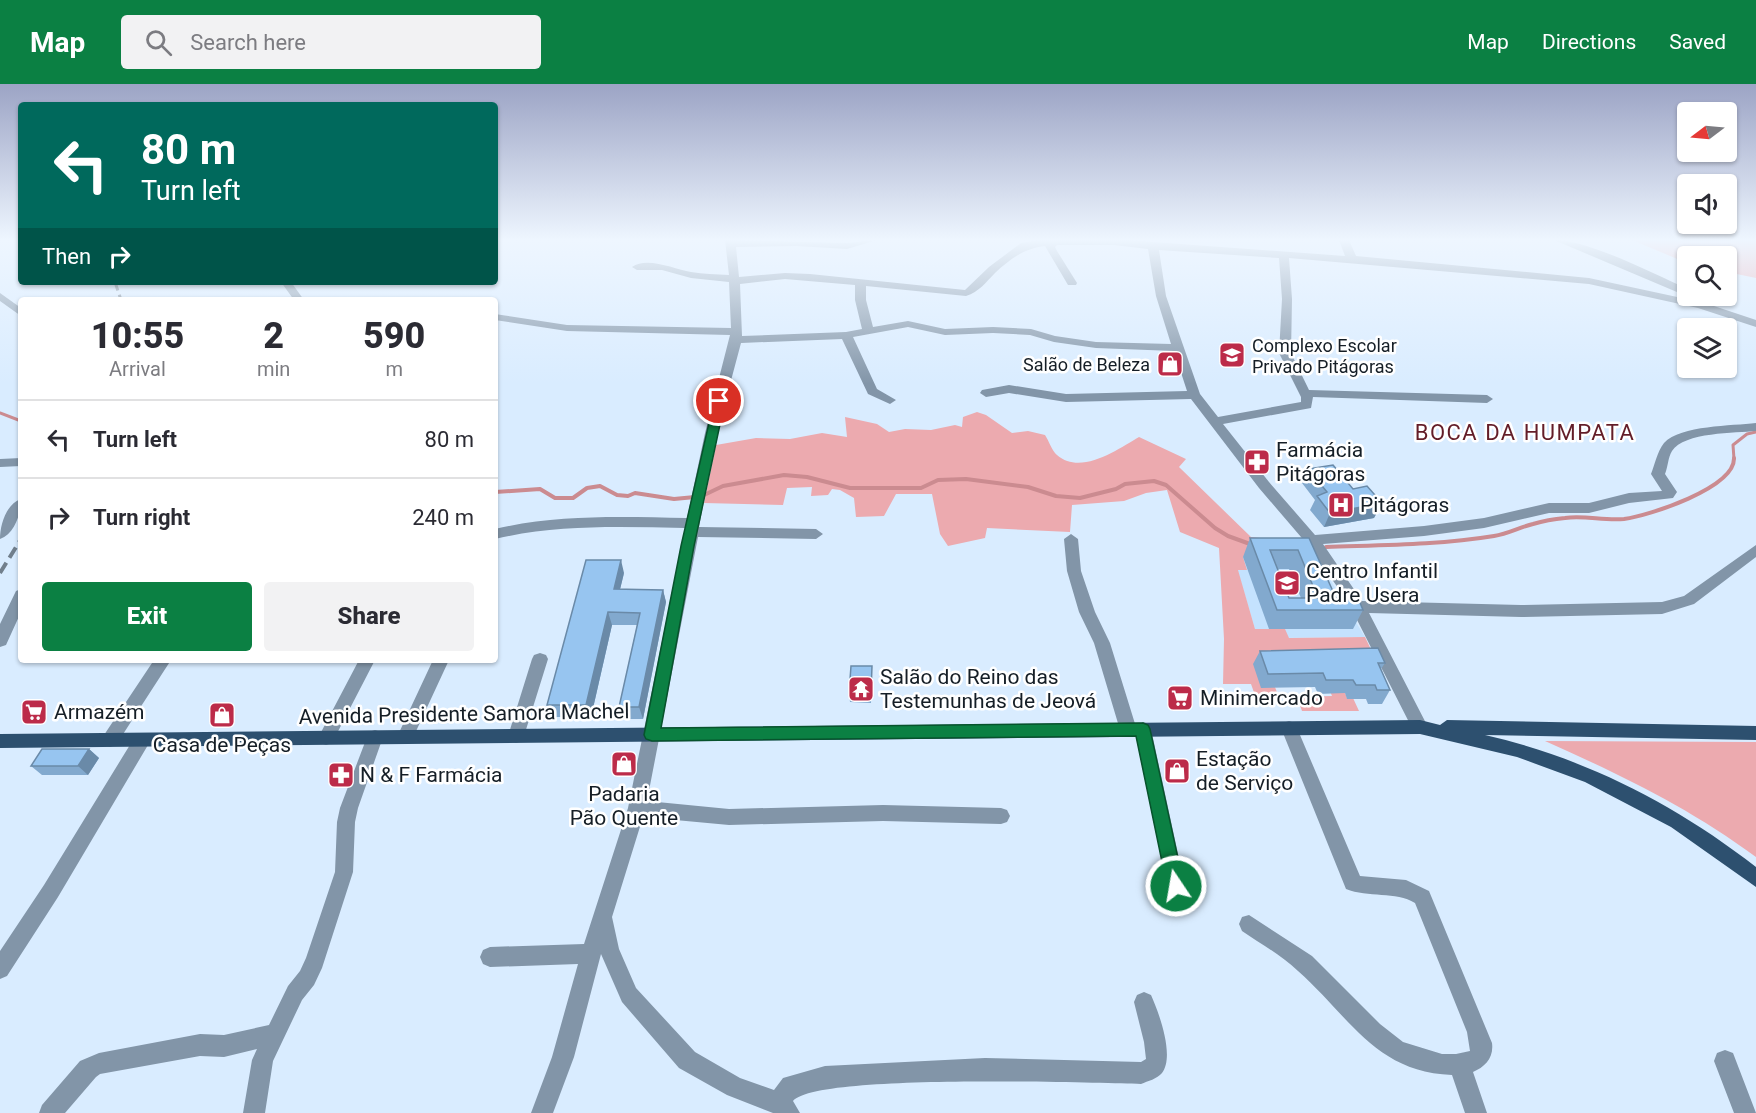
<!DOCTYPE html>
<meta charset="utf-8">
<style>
:root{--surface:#fff;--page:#f2f2f3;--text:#2b2b33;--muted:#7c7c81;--line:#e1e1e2;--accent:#0b8043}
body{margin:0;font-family:Roboto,sans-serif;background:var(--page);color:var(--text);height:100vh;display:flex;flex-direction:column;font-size:22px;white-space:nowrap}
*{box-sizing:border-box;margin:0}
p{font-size:20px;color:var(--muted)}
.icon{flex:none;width:33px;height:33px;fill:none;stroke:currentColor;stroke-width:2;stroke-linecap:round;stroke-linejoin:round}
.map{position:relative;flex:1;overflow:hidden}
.side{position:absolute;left:18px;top:213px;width:480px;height:366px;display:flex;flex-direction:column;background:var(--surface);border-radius:6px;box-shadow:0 2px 4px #0004}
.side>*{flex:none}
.banner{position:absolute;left:18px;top:18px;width:480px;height:183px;border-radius:6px;box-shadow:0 2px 4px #0004;background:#00695c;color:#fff;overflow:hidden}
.needle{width:39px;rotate:254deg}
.fabs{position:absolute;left:1677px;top:18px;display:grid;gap:12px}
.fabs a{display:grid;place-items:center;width:60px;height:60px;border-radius:6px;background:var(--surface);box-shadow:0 2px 4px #0004;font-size:30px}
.pin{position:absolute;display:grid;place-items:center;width:51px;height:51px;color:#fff;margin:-26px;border:3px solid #fff;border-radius:50%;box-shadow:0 2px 6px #0007}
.me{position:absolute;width:66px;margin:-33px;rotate:348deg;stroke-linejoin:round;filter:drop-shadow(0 0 4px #0008)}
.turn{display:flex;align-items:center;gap:21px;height:126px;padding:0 24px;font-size:27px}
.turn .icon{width:78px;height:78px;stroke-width:2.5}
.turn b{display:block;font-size:42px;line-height:51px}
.then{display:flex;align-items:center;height:57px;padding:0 24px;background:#0003;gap:12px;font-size:22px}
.eta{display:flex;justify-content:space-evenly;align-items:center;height:102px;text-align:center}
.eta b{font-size:36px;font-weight:800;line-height:42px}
.cta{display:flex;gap:12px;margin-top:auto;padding:12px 24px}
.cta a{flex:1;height:69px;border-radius:6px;background:var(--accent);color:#fff;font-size:24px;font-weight:800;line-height:69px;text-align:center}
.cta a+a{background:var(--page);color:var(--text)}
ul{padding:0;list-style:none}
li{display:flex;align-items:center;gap:18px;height:78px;padding:0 24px;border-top:2px solid var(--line)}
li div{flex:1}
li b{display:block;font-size:22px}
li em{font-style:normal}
header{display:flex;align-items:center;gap:36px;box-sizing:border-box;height:84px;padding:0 30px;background:var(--accent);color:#fff}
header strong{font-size:28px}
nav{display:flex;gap:33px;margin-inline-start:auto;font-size:21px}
.search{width:420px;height:54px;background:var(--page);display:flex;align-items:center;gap:15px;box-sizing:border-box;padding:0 21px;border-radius:6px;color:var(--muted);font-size:22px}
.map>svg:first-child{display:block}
</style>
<header>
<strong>Map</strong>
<div class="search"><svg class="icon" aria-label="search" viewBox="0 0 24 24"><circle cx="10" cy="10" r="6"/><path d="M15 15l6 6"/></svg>Search here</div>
<nav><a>Map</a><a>Directions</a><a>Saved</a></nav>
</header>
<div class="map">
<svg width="1756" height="1029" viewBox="0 0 1756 1029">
<rect width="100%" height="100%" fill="#d9ecff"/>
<!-- built -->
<path fill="#c4e2fe" d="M1314,469L1365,553L1264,554L1255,545L1234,474Z"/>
<!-- green -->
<path fill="#ecaaaf" d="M1632,156H1756V194L1727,188L1726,172H1688L1687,179Z
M977,328L986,331L1012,349L1028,347L1045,351C1049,357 1052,367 1057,371C1081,392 1118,365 1139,353L1186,375L1179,383L1251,453L1279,456L1243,473L1247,486H1238L1255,545H1285L1289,554L1365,553L1377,578L1339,594L1347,614H1353L1359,627H1302L1297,613L1332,612L1319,580L1261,603H1275L1279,614H1256L1251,600H1223L1224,555L1219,464L1180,448L1167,406L1146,409L1124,417L1072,421L1070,448L987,444L985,454L948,462L940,450L932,410H896L884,432L856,433L854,414L840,406L832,405L828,411L811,412L812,403L787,404L783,421L704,419L716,361L756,354L790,355L822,349L847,353L845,333L877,340L889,348L905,345L931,346L955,341L962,343L963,333Z
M1545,657L1756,658V773C1688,723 1621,691 1545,657Z"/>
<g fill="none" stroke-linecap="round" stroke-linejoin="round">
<!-- stream-far1 -->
<path stroke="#cb8b90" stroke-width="3" d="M0,329L21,337
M1734,375L1733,361L1747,350L1756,348"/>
<!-- stream -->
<path stroke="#cb8b90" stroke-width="4" d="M495,408L540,405L555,414H573L587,404L600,402L617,411L628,412L635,409L674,415L695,413
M702,412L723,402L784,391L807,393L850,404H921L938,396L966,395L1028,403L1056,412L1080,414L1116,405L1125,400L1154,397L1166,401L1215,444L1228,452L1250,460
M1326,463C1382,461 1439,461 1494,452C1508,450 1520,443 1533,440C1543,437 1554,435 1565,434C1584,431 1604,437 1624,435C1648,432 1735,404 1734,374"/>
<!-- minor -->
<path fill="#8295a8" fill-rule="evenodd" d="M725,156L847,159L877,156L847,165L797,162L736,163L739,193L785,189L810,190L965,206L989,183L1021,159L1041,156H1126L1345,172L1339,156H1349L1356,172L1589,194L1705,219L1756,236V243L1698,224L1589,200L1289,174L1292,215L1291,269L1309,306L1487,311L1493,315L1487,319L1313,313L1311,324L1223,340L1269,398L1315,451L1424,442L1484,434L1549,419H1589L1629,409L1662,407L1651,390C1655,380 1657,368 1664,359C1681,341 1732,342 1756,339V347C1736,349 1684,348 1672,367C1668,373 1668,383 1665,390L1677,408L1673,414L1629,419L1589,429H1549L1484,444L1424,452L1323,460L1362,517L1521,521L1662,518L1684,512L1756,461V473L1694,520L1662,530L1521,533L1369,529L1428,643L1426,648L1420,650L1414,648L1352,526L1336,501L1307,460L1259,404L1191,315L1066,318L1009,309L986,313L980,309L982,306L1009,301L1066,310L1187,307L1174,267L1096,264L1054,258L1030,251L993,249L945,251L908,243L853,253L877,305L896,316L890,320L868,310L842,255L741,259L717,349L699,443L816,445L823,450L816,455L698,453L647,717L729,725L883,721L1001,724L1007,726L1010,732L1007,738L1001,740L883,737L729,741L643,733L612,833L619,865L636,904L695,968L740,994L774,1006L783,994L825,982L985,974L1141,978L1146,975L1144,958L1134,918L1137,911L1144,908L1151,911C1159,929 1175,972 1162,989C1157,995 1148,997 1141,1000C1091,999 816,989 793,1017L800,1029H773L727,1011L679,984L622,918L601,870L574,973L553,1029H531L552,973L578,880L490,883L483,880L480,873L483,866L490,863L584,860L628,724L685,444C621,443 558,440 495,455V445C559,430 622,433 687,434L705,349L730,251L567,247L495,236V230L567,241L731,244L729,198L691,194L662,186H637L632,183C647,172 674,185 691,188C703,190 716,190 729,191ZM1057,161H1114L1148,165L1156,212L1171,260L1096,258L1055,252L1031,245L993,243L945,245L908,237L873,243L866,216V202L966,212C979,208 986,198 995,189C1010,175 1025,164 1045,162L1068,201H1076L1077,199L1057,167L1055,163ZM1159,166L1279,174L1282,215L1279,269L1301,313V318L1218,333L1200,310L1166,212ZM785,195L855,201V216L862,245L846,248L742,252L740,200Z
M1554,156C1589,156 1654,190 1688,205V212H1691L1684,211Z
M281,198H291L304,216H294Z
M0,209L21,224V232L0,217Z
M21,374V382L0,383V375Z
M21,415C21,429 15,450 0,455C0,441 6,420 21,415Z
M1071,450L1078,455L1081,487L1095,528L1110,559L1136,643L1143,638L1149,640L1151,645L1185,802L1183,808L1176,811L1169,808L1167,802L1135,648L1128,653L1122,651L1120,646L1094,559L1079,528L1067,487L1064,455Z
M21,505V528L6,561L0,563V540L16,507Z
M540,569L546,571L548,575L524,652L522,657L516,659L510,657L508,652L532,575L534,571Z
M154,576H171L116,661L110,663L104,661L102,656L104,651Z
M359,576H375L332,659L326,661L320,659L318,654Z
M433,576H449L411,658L405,660L399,658L397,653Z
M1289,637L1295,639L1297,644L1360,792L1406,796L1429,807L1492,959C1494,974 1485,983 1473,988L1487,1029H1465L1452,991C1375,988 1350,933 1298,887C1281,871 1261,860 1242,847L1239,840L1242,833L1249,831L1312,872L1380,940L1403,958L1442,970H1456L1470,967L1467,948L1415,819C1396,807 1368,814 1346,805L1281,644L1283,639Z
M375,646L381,648L383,653L358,724L355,738L353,788L322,884L314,901L302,916L273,977L265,1029H243L252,976L257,965L224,973L200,972L100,990L96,993L65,1029H39L42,1021L80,977L99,969L200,950L224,951L269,941L288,902L300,887L306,874L335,788L337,738L340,724L367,653L369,648Z
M142,649L148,651L150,656L148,661L58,813L7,892L0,895V867L44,801L136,651Z
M1725,966L1733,969L1756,1029H1734L1714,977L1717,969Z"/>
<!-- major -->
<path fill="#2d506f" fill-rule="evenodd" d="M1420,636L1440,641L1447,636L1756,642V656L1485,651C1585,674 1675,720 1756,783V803L1671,743L1585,698L1517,673L1420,650L0,664V650Z"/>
<!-- rail-far1 -->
<path stroke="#717f8c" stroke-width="3" stroke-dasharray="9 4.5" stroke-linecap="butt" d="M115,198L121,216"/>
<!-- rail -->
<path stroke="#717f8c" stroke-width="4" stroke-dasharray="12 6" stroke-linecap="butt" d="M0,489L21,455"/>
</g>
<!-- wall -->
<path fill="#82a9ce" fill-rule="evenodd" d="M1308,385L1353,405L1382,419L1374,434L1324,443L1310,426L1315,416L1302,399Z
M1250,454H1309L1336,514L1363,526L1353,545H1269L1243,473ZM1278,485H1289L1301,514H1289Z
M624,489L620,505L663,506L666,518L643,635H623L619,623L637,541H612L591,633H553L547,621Z
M1260,567L1385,579L1381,585L1390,606L1382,620H1368L1366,615H1347L1345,609L1318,610L1315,603L1261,604L1253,580Z
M872,582L871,619L850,618L849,609Z
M89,665L99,674L88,691H42L31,682Z"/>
<!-- shaded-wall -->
<path fill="#6a8aa8" d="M1382,419L1374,434L1324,443L1330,429Z
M621,476L624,489L617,518L614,505Z
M663,506L666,518L643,635L639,623Z
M608,528L612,541L591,633L586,621Z
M89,665L99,674L88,691L78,682Z"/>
<!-- building -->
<path fill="#97c5f0" stroke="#6a8aa8" stroke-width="1.5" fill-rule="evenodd" d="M1333,381L1353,405L1367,402L1382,419L1330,429L1317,412L1327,408L1308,385Z
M1250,454H1309L1336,514H1358L1363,526H1277ZM1270,466H1298L1318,514H1289Z
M586,476H621L614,505L663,506L639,623H619L640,529L608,528L586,621H547Z
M1378,564L1385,579H1378L1390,606H1377L1375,601H1356L1353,596H1326L1323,589L1268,590L1260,567Z
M851,582H872L871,610L849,609Z
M42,665H89L78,682H31Z"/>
<!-- sky -->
<linearGradient id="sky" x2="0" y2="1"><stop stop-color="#9ca4c5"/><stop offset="0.52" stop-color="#eef6ff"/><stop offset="1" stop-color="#eef6ff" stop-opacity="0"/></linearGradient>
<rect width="1756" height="300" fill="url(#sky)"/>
<!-- route -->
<path fill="#0b8043" stroke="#07532c" stroke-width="1.5" d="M719,313L725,317L694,462L661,644L1143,639L1148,641L1150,645L1184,802L1182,808L1176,810L1170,808L1167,802L1136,652L652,657L646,655L644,651L681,462L714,317Z"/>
<!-- icons -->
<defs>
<symbol id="school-square" viewBox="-11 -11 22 22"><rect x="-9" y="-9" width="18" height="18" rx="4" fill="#bc2b49" stroke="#fff"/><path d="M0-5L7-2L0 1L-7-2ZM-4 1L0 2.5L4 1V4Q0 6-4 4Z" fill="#fff"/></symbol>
<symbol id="shop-square" viewBox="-11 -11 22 22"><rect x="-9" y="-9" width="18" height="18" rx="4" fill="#bc2b49" stroke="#fff"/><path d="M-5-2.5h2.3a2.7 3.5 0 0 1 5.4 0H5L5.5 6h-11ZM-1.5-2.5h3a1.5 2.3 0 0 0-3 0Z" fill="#fff"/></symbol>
<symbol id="pharmacy-square" viewBox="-11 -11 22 22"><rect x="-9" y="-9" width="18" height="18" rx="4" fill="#bc2b49" stroke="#fff"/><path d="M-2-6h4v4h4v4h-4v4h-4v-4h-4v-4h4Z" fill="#fff"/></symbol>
<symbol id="hospital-square" viewBox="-11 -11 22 22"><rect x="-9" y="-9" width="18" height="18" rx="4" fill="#bc2b49" stroke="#fff"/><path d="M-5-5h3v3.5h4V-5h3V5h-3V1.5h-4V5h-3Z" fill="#fff"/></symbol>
<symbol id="temple-square" viewBox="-11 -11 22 22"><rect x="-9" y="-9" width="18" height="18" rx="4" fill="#bc2b49" stroke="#fff"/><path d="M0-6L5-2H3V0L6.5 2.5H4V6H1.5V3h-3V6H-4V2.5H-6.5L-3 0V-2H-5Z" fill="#fff"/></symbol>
<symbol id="supermarket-square" viewBox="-11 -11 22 22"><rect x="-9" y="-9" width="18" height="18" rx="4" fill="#bc2b49" stroke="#fff"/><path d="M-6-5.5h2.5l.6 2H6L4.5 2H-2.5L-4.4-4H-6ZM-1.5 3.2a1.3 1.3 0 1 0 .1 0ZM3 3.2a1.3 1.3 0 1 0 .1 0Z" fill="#fff"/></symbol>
</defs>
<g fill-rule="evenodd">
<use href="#school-square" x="1217" y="256" width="30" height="30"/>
<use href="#shop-square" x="1155" y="265" width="30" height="30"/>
<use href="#pharmacy-square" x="1242" y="363" width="30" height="30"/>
<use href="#hospital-square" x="1326" y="406" width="30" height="30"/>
<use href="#school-square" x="1272" y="484" width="30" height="30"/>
<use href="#temple-square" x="846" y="590" width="30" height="30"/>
<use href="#supermarket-square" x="1165" y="599" width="30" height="30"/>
<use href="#supermarket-square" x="19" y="613" width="30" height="30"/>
<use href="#shop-square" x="207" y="616" width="30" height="30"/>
<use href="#shop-square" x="609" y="665" width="30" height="30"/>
<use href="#shop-square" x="1162" y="672" width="30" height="30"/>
<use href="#pharmacy-square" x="326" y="676" width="30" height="30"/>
</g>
<g text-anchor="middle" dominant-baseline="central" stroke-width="5" stroke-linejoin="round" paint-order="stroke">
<!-- far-poi labels -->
<g font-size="18" fill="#151e26" stroke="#fff" text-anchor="start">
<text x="1252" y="261">Complexo Escolar<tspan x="1252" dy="21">Privado Pitágoras</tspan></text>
<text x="1150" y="280" text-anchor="end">Salão de Beleza</text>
</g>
<!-- poi labels -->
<g font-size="21" fill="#151e26" stroke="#fff" text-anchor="start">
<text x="1276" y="366">Farmácia<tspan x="1276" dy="24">Pitágoras</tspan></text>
<text x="1360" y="421">Pitágoras</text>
<text x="1306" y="487">Centro Infantil<tspan x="1306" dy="24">Padre Usera</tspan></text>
<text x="880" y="593">Salão do Reino das<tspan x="880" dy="24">Testemunhas de Jeová</tspan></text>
<text x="1200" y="614">Minimercado</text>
<text x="54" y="628">Armazém</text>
<text x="222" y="661" text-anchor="middle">Casa de Peças</text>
<text x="1196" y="675">Estação<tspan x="1196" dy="24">de Serviço</tspan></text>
<text x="360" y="691">N &amp; F Farmácia</text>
<text x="624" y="710" text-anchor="middle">Padaria<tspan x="624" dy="24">Pão Quente</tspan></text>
</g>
<!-- street labels -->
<g font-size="21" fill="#151e26" stroke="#fff">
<text transform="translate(464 630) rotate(-1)">Avenida Presidente Samora Machel</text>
</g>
<!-- neighbourhood labels -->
<g font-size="22" letter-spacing="1.5" fill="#631d28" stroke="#fff">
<text x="1525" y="348">BOCA DA HUMPATA</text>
</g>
</g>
</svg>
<div class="fabs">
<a><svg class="needle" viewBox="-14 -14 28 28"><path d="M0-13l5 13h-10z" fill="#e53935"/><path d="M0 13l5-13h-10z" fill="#7c7c81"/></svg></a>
<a><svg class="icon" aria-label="sound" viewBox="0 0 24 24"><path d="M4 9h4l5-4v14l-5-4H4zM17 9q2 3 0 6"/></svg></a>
<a><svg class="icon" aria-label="search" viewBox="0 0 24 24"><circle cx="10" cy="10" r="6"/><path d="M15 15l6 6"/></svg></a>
<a><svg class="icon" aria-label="layers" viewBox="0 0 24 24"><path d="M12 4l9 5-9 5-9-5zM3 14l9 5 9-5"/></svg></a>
</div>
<div class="pin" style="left:719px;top:317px;background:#d93025"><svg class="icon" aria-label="arrive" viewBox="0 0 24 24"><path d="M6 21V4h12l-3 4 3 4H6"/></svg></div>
<svg class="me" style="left:1176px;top:802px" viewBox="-20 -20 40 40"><circle r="17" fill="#0b8043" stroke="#fff" stroke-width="3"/><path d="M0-11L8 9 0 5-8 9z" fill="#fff"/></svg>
<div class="banner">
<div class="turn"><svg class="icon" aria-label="left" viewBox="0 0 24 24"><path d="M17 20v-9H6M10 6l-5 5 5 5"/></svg><div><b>80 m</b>Turn left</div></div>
<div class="then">Then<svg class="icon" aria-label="right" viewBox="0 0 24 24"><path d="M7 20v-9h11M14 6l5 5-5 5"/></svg></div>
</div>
<section class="side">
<div class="eta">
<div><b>10:55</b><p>Arrival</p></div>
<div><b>2</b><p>min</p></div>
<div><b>590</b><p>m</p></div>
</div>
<ul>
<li><svg class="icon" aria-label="left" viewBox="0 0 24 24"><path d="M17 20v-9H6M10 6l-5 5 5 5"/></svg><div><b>Turn left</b></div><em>80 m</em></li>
<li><svg class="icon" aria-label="right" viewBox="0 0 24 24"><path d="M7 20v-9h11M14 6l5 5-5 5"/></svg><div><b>Turn right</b></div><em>240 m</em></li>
</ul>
<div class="cta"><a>Exit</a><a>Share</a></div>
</section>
</div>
